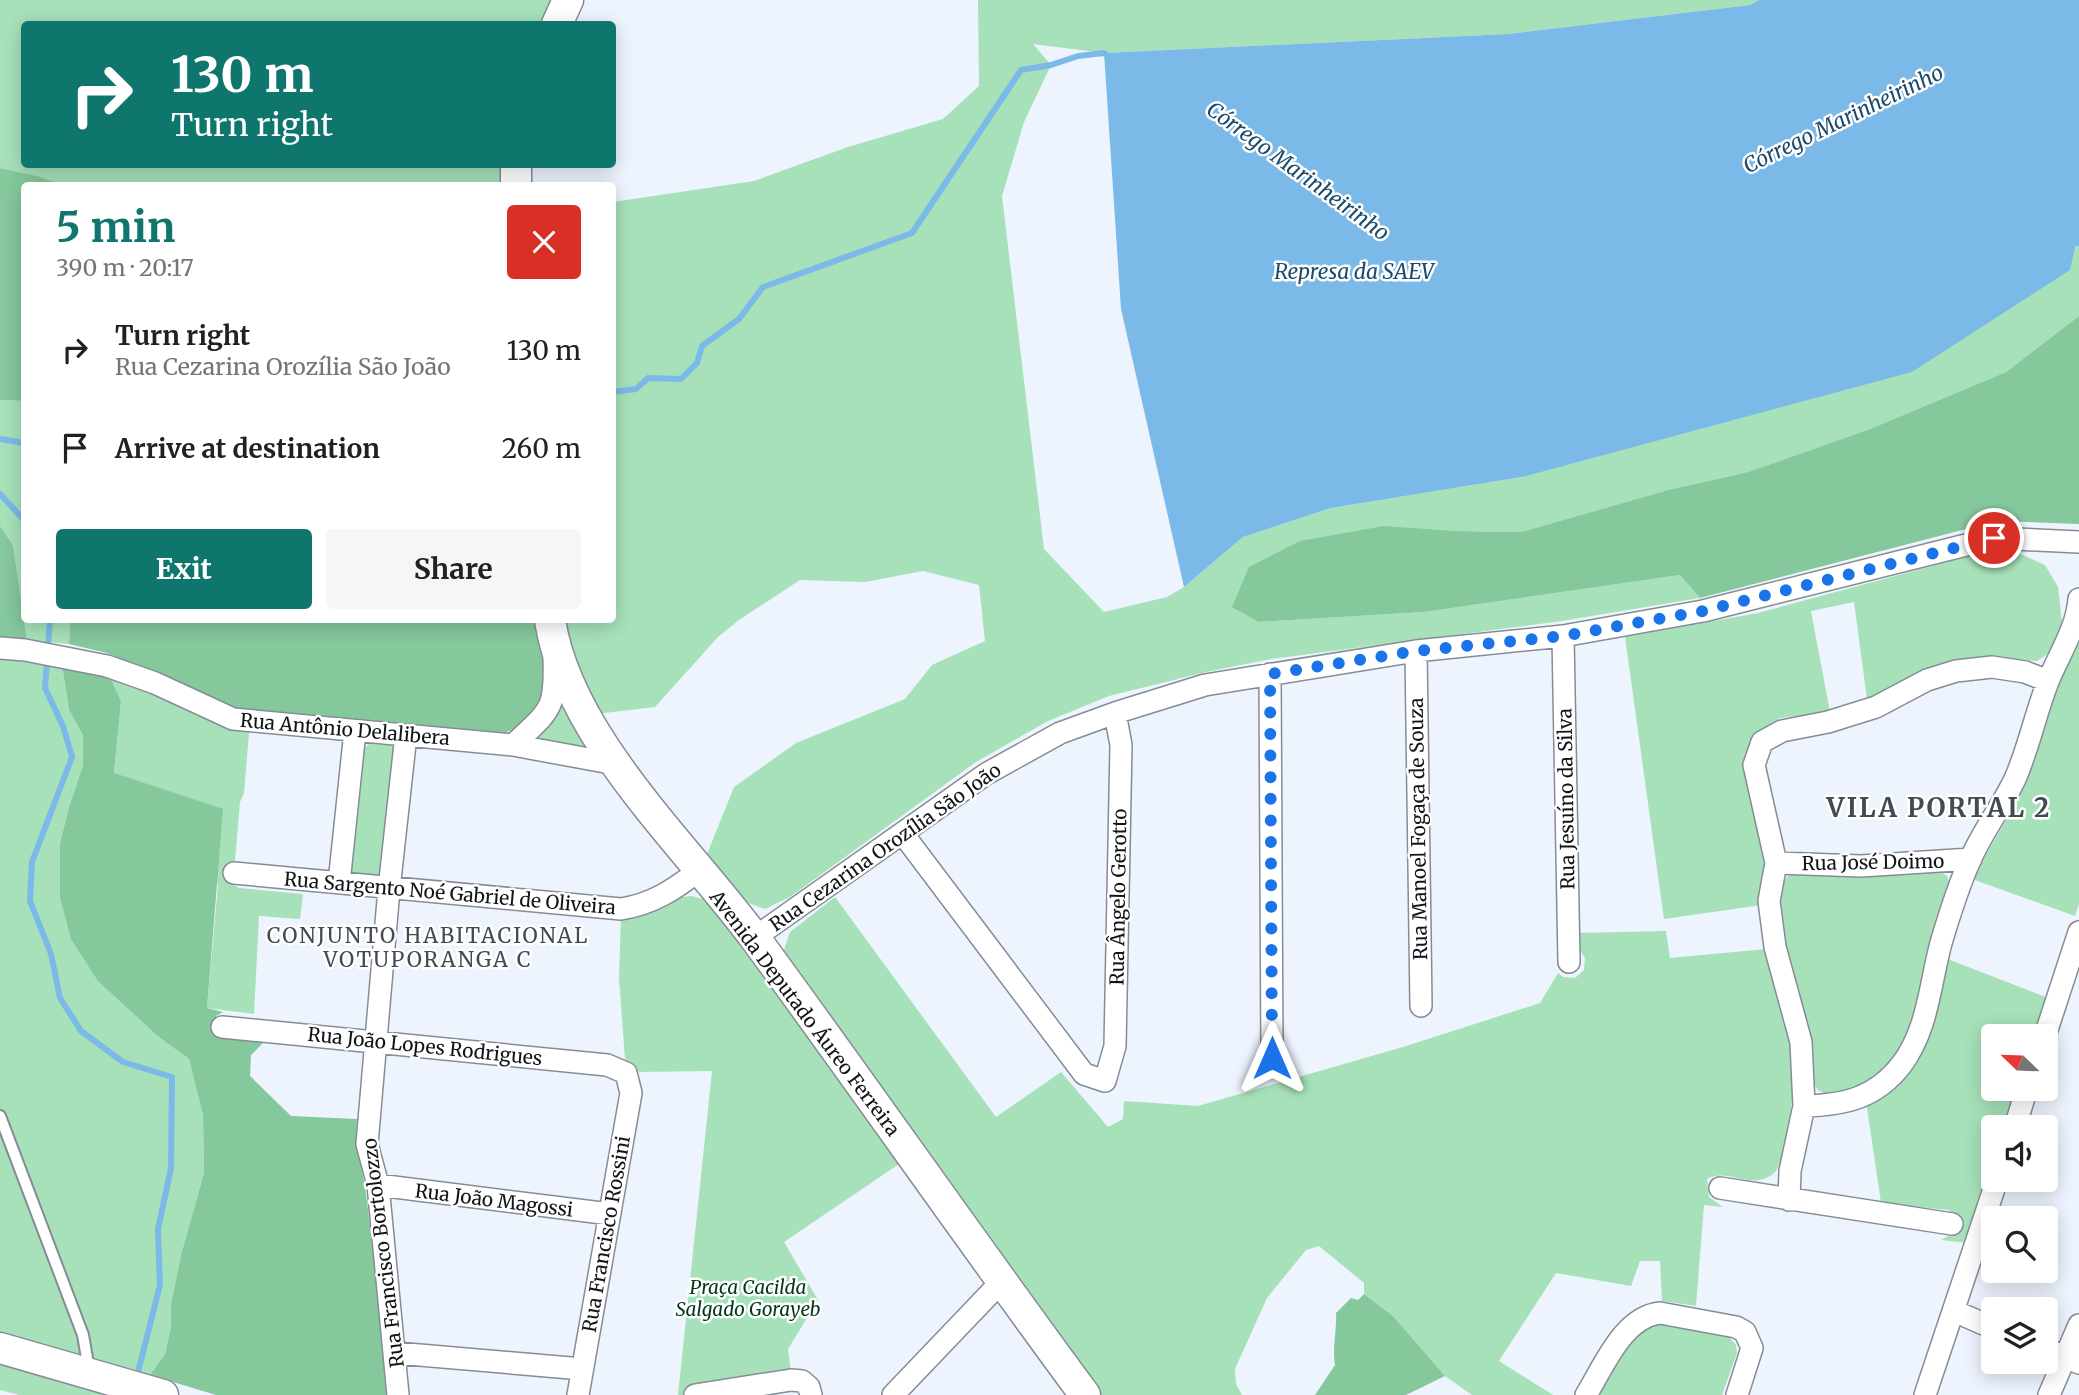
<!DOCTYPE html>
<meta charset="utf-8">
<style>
:root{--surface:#fff;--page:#f6f6f6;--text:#202124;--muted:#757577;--accent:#0f766e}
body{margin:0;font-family:Merriweather,serif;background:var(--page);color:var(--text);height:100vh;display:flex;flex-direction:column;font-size:26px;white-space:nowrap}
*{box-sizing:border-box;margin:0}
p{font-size:23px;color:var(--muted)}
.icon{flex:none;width:38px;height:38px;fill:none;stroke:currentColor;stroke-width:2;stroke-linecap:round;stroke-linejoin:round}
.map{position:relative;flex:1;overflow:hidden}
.details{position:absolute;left:21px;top:182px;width:595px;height:441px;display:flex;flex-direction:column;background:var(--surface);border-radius:7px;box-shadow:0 4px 18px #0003}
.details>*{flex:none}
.top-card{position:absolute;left:21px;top:21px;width:595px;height:147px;border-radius:7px;box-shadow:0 4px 18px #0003;background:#0f766e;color:#fff;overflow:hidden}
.needle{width:46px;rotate:293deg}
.fabs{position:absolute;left:1981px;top:1024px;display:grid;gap:14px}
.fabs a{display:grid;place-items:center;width:77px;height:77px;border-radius:7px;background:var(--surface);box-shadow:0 4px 18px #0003;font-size:35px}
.pin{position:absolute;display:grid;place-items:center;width:60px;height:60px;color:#fff;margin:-30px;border:4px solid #fff;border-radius:50%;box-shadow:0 2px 7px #0007}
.me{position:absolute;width:77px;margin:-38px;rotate:0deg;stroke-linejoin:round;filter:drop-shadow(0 0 5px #0008)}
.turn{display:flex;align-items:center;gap:24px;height:147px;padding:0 35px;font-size:32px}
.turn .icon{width:91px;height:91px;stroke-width:2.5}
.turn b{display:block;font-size:49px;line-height:60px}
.round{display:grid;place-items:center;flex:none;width:74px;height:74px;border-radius:7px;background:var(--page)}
.headline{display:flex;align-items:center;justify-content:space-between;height:119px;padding:0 35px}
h1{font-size:42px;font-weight:700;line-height:52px;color:var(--accent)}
.action{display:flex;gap:14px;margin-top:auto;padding:14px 35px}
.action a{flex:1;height:80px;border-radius:7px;background:var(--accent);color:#fff;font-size:28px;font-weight:700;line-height:80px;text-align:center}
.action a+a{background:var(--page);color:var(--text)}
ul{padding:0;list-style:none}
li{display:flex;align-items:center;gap:21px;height:98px;padding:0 35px}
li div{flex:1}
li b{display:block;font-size:26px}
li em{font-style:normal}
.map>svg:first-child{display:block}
</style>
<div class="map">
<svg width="2079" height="1395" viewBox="0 0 2079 1395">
<rect width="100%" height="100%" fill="#edf4fe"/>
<!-- green -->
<path fill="#a6e1b9" d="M0,0H560L549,24H24V164H509L508,185L63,186L37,176L0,168Z
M978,0H1759L1750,5L1508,34L1104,53L1033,44L1051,65L1024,122L1002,196L1044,549L1104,612L1167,597L1184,587L1243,537L1331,508L1522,477L2079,246V316L2006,372L1870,429L1748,472L1668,490L1521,532L1453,531L1259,622L1424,612L1680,575L1700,598L1562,621L1271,659L1206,672L1109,696L1048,721L976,762L790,897L765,909L735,898L703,864L734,787L796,743L905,699L932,665L985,641L979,585L923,571L865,582L800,580L739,620L718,637L655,707L596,714L558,620H612L613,202L754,181L848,147L943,119L979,86Z
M0,400L24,401V620H70L69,644L27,640L13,545L0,526Z
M1988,551L2016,552L2045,565L2058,587L2062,622L2061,638L2049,653L2037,661L1988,658L1951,663L1919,671L1867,699L1854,602L1811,611L1830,712L1780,718L1759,732L1746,756V777L1764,863L1762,905L1664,919L1625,637L1758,613Z
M2079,633V904L2075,916L1972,879L2009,815L2025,780L2054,693Z
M0,658L62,665L69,710L83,735V765L69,807L60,843V897L160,1038L189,1059L203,1115L204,1173L181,1255L171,1304V1327L165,1354L150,1375L124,1367L88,1365L0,1341Z
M110,677L151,690L230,730L249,732L244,793L240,802L235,860L228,867V881L239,888L303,894L300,919L259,916L254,1014L207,1008L218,884L114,773L121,701Z
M563,698L597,755L546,745L537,737L553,720Z
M369,744L393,745L397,750L383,875L378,881L353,878L350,873L361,751Z
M1936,869L1947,876L1952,889L1915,1027L1886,1069L1858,1088L1833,1097L1819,1091L1811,1081L1774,903L1780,886L1792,871L1858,877Z
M691,896L706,900L902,1162L784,1242L818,1300L788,1349L791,1372L694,1387L683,1395H678L712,1071L639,1072L634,1064L625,1059L619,978L621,917L672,898Z
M835,897L996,1117L1061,1072L1108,1127L1123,1119L1124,1101L1198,1106L1403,1047L1540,1003L1558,973L1563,977L1575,978L1584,970L1585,958L1578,948L1576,933L1666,931L1670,958L1766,949C1775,978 1789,1014 1794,1043C1797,1064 1789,1162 1773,1174C1751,1191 1728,1167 1707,1179L1709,1197L1723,1207L1704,1205L1696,1306L1662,1301L1660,1261H1640L1631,1286L1556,1273L1499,1361L1553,1395H1472L1445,1376L1393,1316L1364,1294V1283L1319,1246L1306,1250L1267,1298L1235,1369L1236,1384L1242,1395H1097L782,956L790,932Z
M1945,958L2048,998L2036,1036H1993V1088L2019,1089L2006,1127H1993V1166L1968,1243L1941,1240L1953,1233L1958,1219L1949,1210L1881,1203L1866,1101L1894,1082Z
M1662,1324L1728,1336L1736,1345L1737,1353L1722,1395H1596C1612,1369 1628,1328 1662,1324Z
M0,1361L127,1395H19L0,1390Z"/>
<!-- forest -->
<path fill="#85c89c" d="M0,168L37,176L63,185L24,186V401L0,400Z
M2079,316V524L1997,521L1700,598L1680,575L1424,612L1259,622L1232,607L1249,567L1300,541L1384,526L1453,531L1521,532L1668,490L1748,472L1870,429L2006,372Z
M0,526L13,545L27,640L0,639Z
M70,620H539C543,652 554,692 528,719C522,725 513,729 505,733L234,709L107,653L69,644Z
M62,665L110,677L121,701L114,773L223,809L207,1008L223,1012L216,1016V1031L266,1040L251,1055L250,1076L291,1116L357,1119L356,1140L365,1186L389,1380L388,1395H216L150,1375L165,1354L171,1327V1304L181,1255L204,1173L203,1115L189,1059L160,1038L98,981L71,939L60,897V843L69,807L83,765V735L69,710Z
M1364,1294L1393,1316L1445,1376L1406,1395H1315L1335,1365C1332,1347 1337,1331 1336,1313L1351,1298L1358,1300Z"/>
<!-- water -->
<path fill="#7bbae8" d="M1759,0H2079V246L2075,247L2070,270L1912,372L1522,477L1331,508L1243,537L1184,587L1121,309L1104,53L1508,34L1750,5Z"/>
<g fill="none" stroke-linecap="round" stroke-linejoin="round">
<!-- stream -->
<path stroke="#7bbae8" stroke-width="6" d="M612,392L636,389L648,378L681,379L697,363L702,346L739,319L763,287L912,233L1021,70L1051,65L1078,56L1104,53L1110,58
M0,439L24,443
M0,494L24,520
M50,620L45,688L63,726L72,757L32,862L30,901L51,954L60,998L81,1031L123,1062L172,1077L171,1168L158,1229L160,1285L136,1380"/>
<defs>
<path id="service" d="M0,1116L83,1335L89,1370"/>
<path id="minor" d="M1563,636L1569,962
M0,648L25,650L107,666L155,683L233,719L513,745L616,764
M1416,651L1421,1006
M1270,674L1272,1058
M513,745C550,710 556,711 554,658
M903,834L1084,1074L1105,1081L1115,1046L1121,745L1115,713
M1776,863L1861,866L1971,859
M234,873L621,909C652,904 674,890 698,871
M339,883L355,731
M754,938L986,774L1060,733L1115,713L1205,685L1416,651L1563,636L1703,611L1994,538L2079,542
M222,1027L607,1065L626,1073L631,1093L578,1395
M2045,1036L2079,932
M1804,1106C1845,1105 1876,1098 1902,1064C1928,1029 1930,984 1941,943C1949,916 1959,884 1971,858C1983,831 2002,806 2015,779C2029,747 2036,711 2049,679C2060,653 2077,627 2079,599
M2015,1127L2027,1088
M378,1185L610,1214
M1720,1188L1952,1224
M1789,1200L1790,1171L1804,1106L1801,1042L1775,947L1769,901L1776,863L1754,765L1762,742L1782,731L1828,722L1876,707L1927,680L1956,671L1992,667L2025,672L2048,681
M1954,1311L1993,1328
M2046,1349L2079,1363
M396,1353L582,1369
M398,1395L378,1185L367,1144L389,889L406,735
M695,1395L791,1380L802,1381L809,1387L811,1395
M893,1395L1001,1282
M1586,1395C1604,1366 1623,1317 1660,1313L1736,1327L1745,1332L1752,1348L1737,1395
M1925,1395L1997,1180
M2049,1395L2079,1325"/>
<path id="secondary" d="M557,24L568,0
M516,186V164
M550,620C568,738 688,847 757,941C867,1091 974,1245 1085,1395
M0,1348L163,1395"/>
</defs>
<!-- service casing -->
<use href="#service" stroke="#868c96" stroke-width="14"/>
<!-- minor casing -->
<use href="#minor" stroke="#868c96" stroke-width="24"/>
<!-- secondary casing -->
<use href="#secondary" stroke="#868c96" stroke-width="33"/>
<!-- service -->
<use href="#service" stroke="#fff" stroke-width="10"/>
<!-- minor -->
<use href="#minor" stroke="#fff" stroke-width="21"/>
<!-- secondary -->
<use href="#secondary" stroke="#fff" stroke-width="30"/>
</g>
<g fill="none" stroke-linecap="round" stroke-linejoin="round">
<!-- route -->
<path stroke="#1a73e8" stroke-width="12" stroke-dasharray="0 21.6" d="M1272,1058L1270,674L1416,651L1563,636L1703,611L1994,538"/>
</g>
<g text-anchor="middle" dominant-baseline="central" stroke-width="5" stroke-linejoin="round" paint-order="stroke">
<!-- street labels -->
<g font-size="19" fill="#121417" stroke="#fff">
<text transform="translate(345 729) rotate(5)">Rua Antônio Delalibera</text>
<text transform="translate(1566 799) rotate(-91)">Rua Jesuíno da Silva</text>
<text transform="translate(1418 829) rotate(-91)">Rua Manoel Fogaça de Souza</text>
<text transform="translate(885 847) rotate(-35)">Rua Cezarina Orozília São João</text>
<text transform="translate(1873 862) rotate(-1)">Rua José Doimo</text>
<text transform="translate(450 893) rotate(5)">Rua Sargento Noé Gabriel de Oliveira</text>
<text transform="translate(1118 897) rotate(-89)">Rua Ângelo Gerotto</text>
<text transform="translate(805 1013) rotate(53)">Avenida Deputado Áureo Ferreira</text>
<text transform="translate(425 1046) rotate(6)">Rua João Lopes Rodrigues</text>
<text transform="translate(494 1200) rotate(7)">Rua João Magossi</text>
<text transform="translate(606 1234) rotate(-80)">Rua Francisco Rossini</text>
<text transform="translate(383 1253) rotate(-97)">Rua Francisco Bortolozzo</text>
</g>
<!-- park labels -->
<g font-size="19" font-style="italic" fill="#01381d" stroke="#fff">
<text x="748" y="1287">Praça Cacilda<tspan x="748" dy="22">Salgado Gorayeb</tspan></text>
</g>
<!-- water labels -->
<g font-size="21" font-style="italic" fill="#1b4a6a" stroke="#fff">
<text transform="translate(1843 119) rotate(-26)">Córrego Marinheirinho</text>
<text transform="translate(1298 171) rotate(36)">Córrego Marinheirinho</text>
<text x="1354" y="271">Represa da SAEV</text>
</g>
<!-- neighbourhood labels -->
<g font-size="21" letter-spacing="2" fill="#444a52" stroke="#fff">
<text x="428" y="935">CONJUNTO HABITACIONAL<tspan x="428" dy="24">VOTUPORANGA C</tspan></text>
</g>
<!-- district labels -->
<g font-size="26" font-weight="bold" letter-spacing="2" fill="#444a52" stroke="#fff">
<text x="1939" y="807">VILA PORTAL 2</text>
</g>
</g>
</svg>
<div class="fabs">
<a><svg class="needle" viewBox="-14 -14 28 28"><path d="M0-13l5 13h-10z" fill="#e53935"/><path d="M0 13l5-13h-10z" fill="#757577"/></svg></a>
<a><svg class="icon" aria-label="sound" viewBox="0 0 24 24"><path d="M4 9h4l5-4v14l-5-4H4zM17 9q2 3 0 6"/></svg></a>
<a><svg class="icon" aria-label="search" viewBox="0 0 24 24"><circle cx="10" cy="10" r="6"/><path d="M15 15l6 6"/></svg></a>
<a><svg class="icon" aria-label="layers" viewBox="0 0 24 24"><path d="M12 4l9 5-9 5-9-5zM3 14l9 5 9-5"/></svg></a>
</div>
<div class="pin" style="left:1994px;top:538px;background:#d93025"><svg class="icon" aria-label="arrive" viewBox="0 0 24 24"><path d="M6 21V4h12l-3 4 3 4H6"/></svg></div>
<svg class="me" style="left:1272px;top:1058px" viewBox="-20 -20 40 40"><path d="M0-17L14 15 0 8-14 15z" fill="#1a73e8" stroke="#fff" stroke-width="4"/></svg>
<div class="top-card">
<div class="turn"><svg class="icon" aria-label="right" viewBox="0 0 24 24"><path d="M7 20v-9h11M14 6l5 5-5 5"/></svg><div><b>130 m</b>Turn right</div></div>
</div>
<section class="details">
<div class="headline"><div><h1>5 min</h1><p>390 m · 20:17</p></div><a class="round" style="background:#d93025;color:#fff"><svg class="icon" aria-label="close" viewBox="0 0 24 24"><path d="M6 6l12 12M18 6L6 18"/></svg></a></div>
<ul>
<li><svg class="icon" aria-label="right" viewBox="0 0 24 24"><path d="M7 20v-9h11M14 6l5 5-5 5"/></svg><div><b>Turn right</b><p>Rua Cezarina Orozília São João</p></div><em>130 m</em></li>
<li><svg class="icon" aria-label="arrive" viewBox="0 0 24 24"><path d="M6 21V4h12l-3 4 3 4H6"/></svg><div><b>Arrive at destination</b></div><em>260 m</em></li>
</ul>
<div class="action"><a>Exit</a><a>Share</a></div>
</section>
</div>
